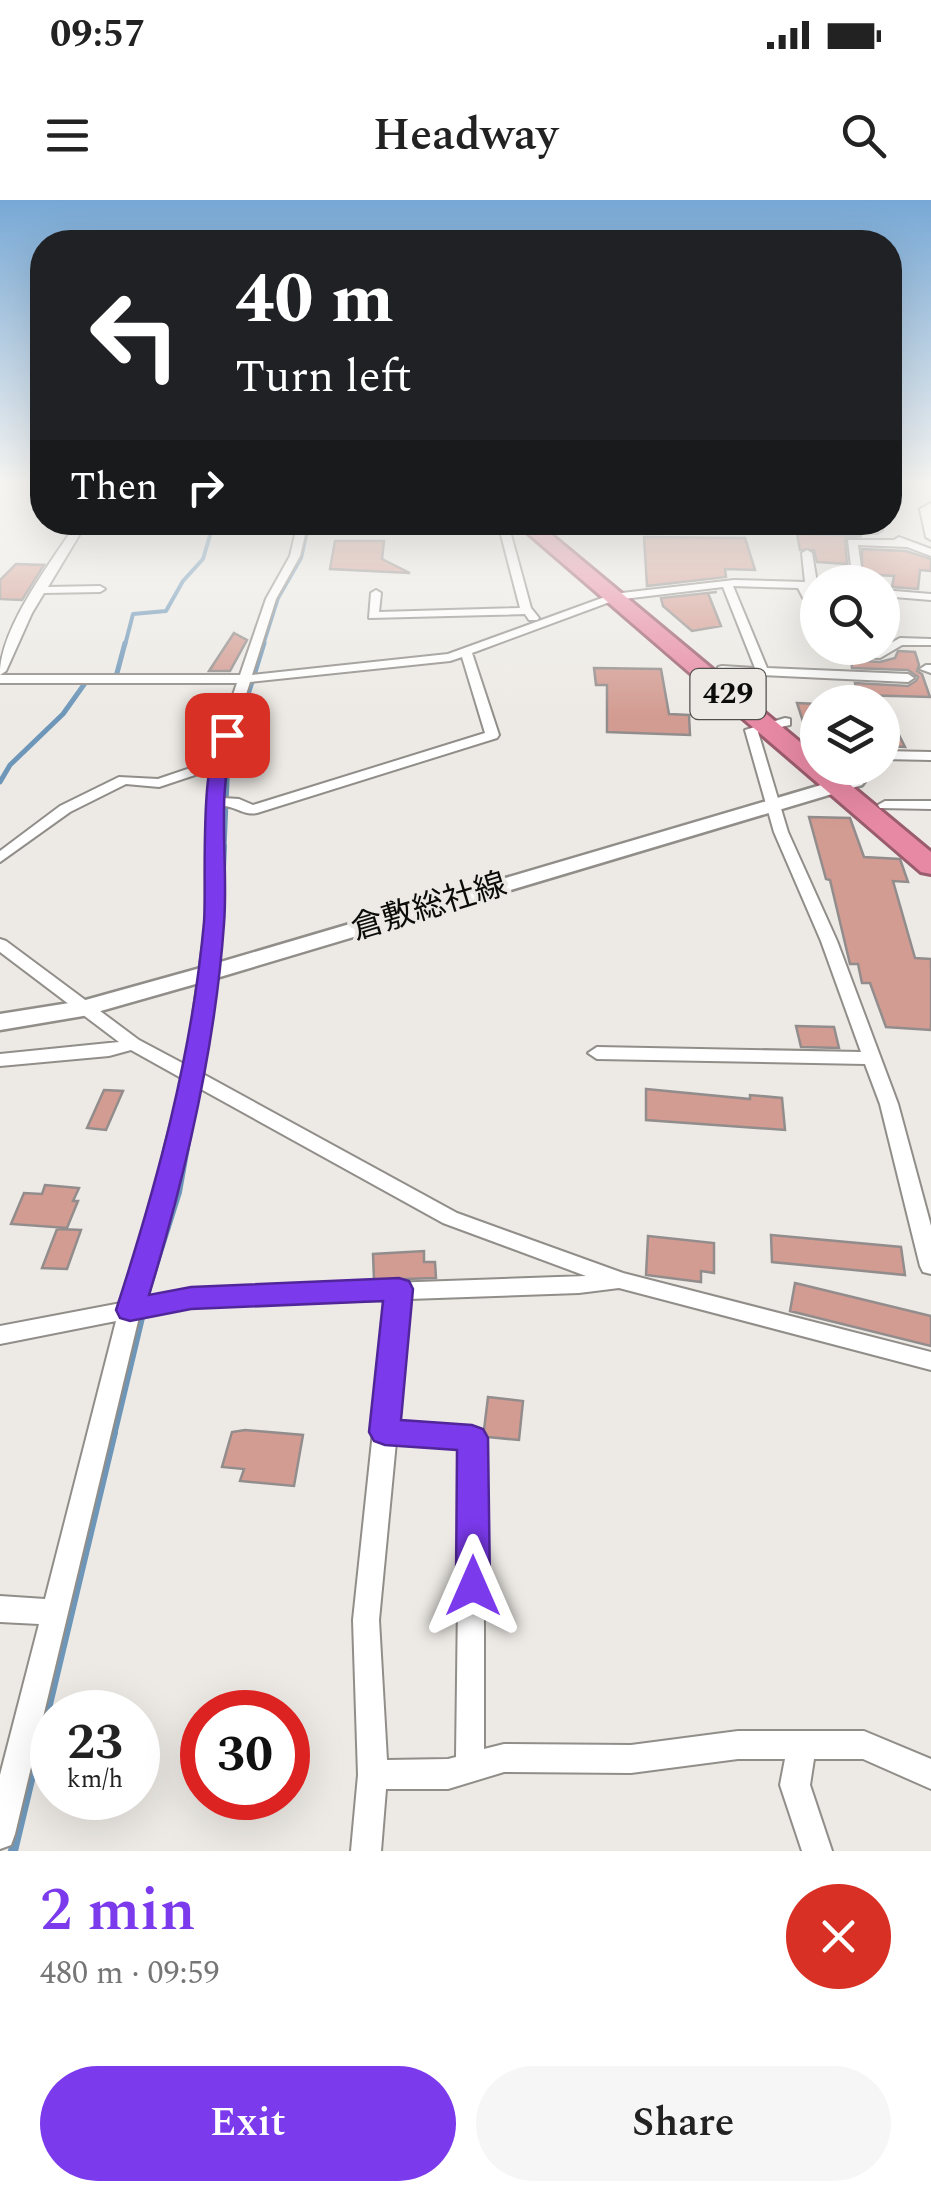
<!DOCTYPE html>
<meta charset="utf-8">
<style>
:root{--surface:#fff;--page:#f6f6f6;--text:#222;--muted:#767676;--accent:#7c3aed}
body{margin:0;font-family:Spectral,"Noto Sans JP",serif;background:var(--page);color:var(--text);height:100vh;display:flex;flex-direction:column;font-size:38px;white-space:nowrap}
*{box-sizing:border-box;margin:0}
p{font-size:32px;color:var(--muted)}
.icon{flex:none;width:55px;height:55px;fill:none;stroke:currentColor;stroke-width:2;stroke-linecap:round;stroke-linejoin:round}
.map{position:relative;height:1651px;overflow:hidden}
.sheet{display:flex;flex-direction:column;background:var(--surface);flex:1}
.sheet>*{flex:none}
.hud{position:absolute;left:30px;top:30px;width:872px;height:305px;border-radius:40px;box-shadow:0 10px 40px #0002;background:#202124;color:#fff;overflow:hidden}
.fabs{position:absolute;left:800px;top:365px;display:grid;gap:20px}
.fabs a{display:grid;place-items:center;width:100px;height:100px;border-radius:50%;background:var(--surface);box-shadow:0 10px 40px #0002;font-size:50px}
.speed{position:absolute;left:30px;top:1490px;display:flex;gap:20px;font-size:50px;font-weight:700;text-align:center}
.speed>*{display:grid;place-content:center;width:130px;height:130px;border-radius:50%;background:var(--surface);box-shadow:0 10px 40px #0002;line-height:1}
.speed small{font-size:25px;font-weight:400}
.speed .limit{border:15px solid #d22;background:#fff;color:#111}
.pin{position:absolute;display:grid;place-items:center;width:85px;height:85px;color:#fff;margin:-42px;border-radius:20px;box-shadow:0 5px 15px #0006}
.me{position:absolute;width:110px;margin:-55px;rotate:0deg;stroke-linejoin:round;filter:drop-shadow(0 0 8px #0008)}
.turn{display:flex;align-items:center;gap:35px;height:210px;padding:0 40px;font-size:45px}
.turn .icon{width:130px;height:130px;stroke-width:2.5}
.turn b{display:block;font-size:70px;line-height:85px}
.then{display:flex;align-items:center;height:95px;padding:0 40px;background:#0003;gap:20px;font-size:38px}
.round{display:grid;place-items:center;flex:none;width:105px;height:105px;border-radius:52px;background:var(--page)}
.summary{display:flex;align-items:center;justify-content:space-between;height:170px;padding:0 40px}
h1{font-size:60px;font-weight:600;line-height:75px;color:var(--accent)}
.button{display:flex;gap:20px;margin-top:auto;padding:20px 40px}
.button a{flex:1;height:115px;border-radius:60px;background:var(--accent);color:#fff;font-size:40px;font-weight:600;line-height:115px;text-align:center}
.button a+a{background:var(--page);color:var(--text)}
.status{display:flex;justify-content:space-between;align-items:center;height:70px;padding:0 50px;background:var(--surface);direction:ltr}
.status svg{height:28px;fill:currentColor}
header{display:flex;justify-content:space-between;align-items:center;height:130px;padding:0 40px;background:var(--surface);font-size:45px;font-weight:600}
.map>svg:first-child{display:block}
</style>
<div class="status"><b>09:57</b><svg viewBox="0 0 49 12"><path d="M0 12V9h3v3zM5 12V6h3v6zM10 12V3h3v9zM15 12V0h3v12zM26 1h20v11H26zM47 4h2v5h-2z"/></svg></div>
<header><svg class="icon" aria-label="menu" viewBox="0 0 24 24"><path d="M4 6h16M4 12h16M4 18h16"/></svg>Headway<svg class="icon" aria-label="search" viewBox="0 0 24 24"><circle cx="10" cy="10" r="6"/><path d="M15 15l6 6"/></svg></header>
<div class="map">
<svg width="931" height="1651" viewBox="0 0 931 1651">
<rect width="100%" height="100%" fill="#edeae5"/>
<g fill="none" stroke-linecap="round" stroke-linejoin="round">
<!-- stream-far4 -->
<path stroke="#6d96b8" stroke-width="4" d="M125,445L133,414L166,411L183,381L203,359L214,322
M263,445L278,398L301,358L309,322"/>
<!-- stream-far3 -->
<path stroke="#6d96b8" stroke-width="5" d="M117,473L125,443
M0,582L10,565L63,514L88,479
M224,648L228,559L264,443"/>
<!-- stream-far2 -->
<path stroke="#6d96b8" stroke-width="6" d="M220,736L224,646"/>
<!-- stream-far1 -->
<path stroke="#6d96b8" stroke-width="8" d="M113,1235L149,1084L178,992L192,914"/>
<!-- stream -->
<path stroke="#6d96b8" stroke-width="10" d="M13,1651L113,1232"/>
</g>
<!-- building -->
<path fill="#d39c92" stroke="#928d8c" stroke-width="2.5" d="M797,334L862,336L845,338L847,364L817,362L814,350H800Z
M644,337L745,338L755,370L725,369L726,377L647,386Z
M335,341H384L382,359L410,373L330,369Z
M862,349L906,351L931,359V371L920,370L918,389L892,387L894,376L862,374Z
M16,364L44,365L22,400L0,399V380Z
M717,392L708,393L721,426L692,431L663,406L661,398Z
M234,433L247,440L230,471H209Z
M898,451L915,452L919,465L917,471L922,474L930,497L857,495L855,483L908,486L916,481L918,477L908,470L852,468L851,460L880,462L895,458Z
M594,468L661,469L669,514L689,515L690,535L607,532V485H596Z
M882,501L905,547L882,546Z
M797,503L818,504V552L811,546Z
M809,617L850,618L864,657L900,659L908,682L893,681L915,758L931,759V830L886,827L870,783H862L858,764H850L830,680L826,679Z
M796,826L834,827L839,848L801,847Z
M646,889L750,899V895L782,898L785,930L646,920Z
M104,890L123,891L106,930L87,928Z
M45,985L79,988L73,1001H78L67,1028L11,1024L24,993L42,994Z
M57,1029L81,1030L67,1069L42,1068Z
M771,1035L901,1047L905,1075L772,1062Z
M648,1036L714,1043V1073L701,1071V1082L646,1075Z
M424,1051V1062H435L436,1078L374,1080L373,1054Z
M795,1083L931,1116V1146L790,1111Z
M488,1197L523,1201L519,1240L488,1237L484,1230Z
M245,1230L303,1235L294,1286L240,1281L244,1269L222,1267L232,1232Z"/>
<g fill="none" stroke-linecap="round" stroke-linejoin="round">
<defs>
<path id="street" d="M931,303V340L926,337L920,309Z
M77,322H87L48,387L100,386L105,389L100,392L44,393L32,413L6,471L0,475C0,427 51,363 77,322Z
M298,322H308L300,356L276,399L252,475L448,454L613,394L734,380L805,382L802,353L807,350L812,353L818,389H809L818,404V418L812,415L798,388L733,386L767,468L908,474L914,478L908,482L718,473V467L722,466L755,468L723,387L615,400L472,453L499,535L497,538L257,613C245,616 235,606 223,606L222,722L203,874L457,1013L623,1073L931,1152V1170L619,1088L579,1093L409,1099L398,1222L472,1228L480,1231L484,1238V1549L504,1544L631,1545L738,1531H864L931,1559V1589L863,1559H814L810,1585L832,1651H802L780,1585L785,1559H738L631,1573L504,1572L448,1589H386L381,1651H351L358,1575L353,1420L387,1100L191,1106L139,1117L15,1634L11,1645L0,1649V1575L39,1424L0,1422V1396L45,1399L116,1121L0,1144V1126L121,1103L158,989L164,950L183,879L131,850L109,856L0,866V854L119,842L0,752V739L6,741L139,840L186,865L206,722L210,570L159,587L126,584L70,612L0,662V651L60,606L119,577L158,579L211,561L237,483H0V475H240L266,399L290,356ZM462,457L485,533L253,605L239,599L223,598L224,563L250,482L450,461ZM199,888L443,1023L586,1076L191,1090L144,1098L178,989L184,950ZM396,1242L460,1247L456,1557L448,1559L387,1560L379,1420Z
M504,322H514L510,331L531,408L539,418L537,420H529L525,414L369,418L371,393L376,390L381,393L379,412L520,408L500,331Z
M789,325L877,327L882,330L877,333L786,330L784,328Z
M899,337L931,349V356L907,347L858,345L861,367L856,370L851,367L848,340H894Z
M882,390L931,394V400L882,396Z
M900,438L931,439V445H902L880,458L838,456L829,448L878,450Z
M926,465H931V473L920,469Z
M785,518L790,519V525L758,532L788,632L837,741L898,904L931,1026V1074L923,1072L920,1066L880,904L865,864L597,859L588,853L597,847L861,852L821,741L774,632L745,530Z
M882,551L931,552V560L882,559Z
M885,601H931V609L880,608L878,605Z"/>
<path id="secondary" d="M855,575L865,581L862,585L213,779L83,816L0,830V814L82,801L197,769Z"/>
<path id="highway" d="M515,322H536L818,557V568H830L931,652V674L921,672Z"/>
</defs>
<!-- street casing -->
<use href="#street" stroke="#918e8a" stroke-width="4"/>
<!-- secondary casing -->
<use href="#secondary" stroke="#918e8a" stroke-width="5"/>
<!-- highway casing -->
<use href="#highway" stroke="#9a5d6e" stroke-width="6"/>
<!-- street -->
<use href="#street" fill="#fff" fill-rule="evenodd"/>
<!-- secondary -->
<use href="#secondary" fill="#fff" fill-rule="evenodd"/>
<!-- highway -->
<use href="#highway" fill="#e789a4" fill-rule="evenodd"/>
</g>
<!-- sky -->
<linearGradient id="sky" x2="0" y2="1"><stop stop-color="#77a8d5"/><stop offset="0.55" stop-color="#f7f6f3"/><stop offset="1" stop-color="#f7f6f3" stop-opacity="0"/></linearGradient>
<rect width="931" height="515" fill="url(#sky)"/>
<!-- route -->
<path fill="#7c3aed" stroke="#51269a" stroke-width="2.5" d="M227,530L235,535C215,595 229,661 224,724C215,850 186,974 149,1095L191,1087L399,1078L409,1081L413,1089L401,1220L472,1225L483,1229L488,1238L490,1386L485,1397L473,1402L461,1397L456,1386L457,1250L385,1245L374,1241L369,1232L383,1101L191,1109L130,1121L120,1118L116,1110C157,984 192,855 204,722C207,688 197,541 227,530Z"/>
<g text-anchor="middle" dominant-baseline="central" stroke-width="8" stroke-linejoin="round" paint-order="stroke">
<!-- shield labels -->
<rect fill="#edeae5" stroke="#504f4c" stroke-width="2.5" x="690.5" y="469" width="75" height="50" rx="8"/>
<g font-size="30" font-weight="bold" fill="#0c0c0a">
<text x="728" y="494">429</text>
</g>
<!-- street labels -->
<g font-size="32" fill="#0c0c0a" stroke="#edeae5">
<text transform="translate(429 707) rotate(-17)">倉敷総社線</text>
</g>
</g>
</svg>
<div class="fabs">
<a><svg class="icon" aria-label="search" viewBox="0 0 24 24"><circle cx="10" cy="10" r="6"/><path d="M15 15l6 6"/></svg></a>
<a><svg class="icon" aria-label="layers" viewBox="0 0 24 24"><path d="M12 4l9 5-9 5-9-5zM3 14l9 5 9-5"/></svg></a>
</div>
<div class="speed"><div>23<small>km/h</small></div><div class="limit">30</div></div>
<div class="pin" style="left:227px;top:535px;background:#d93025"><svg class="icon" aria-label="arrive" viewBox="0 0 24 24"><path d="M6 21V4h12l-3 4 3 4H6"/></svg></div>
<svg class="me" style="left:473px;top:1386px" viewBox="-20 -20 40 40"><path d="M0-17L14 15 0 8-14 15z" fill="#7c3aed" stroke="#fff" stroke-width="4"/></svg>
<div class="hud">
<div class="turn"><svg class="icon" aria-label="left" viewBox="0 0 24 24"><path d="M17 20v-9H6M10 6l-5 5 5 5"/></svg><div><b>40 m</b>Turn left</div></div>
<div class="then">Then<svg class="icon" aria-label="right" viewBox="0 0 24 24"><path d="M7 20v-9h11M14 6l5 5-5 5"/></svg></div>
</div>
</div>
<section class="sheet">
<div class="summary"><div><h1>2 min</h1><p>480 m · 09:59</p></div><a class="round" style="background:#d93025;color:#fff"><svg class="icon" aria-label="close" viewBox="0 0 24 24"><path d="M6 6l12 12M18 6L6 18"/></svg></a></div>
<div class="button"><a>Exit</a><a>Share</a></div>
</section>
